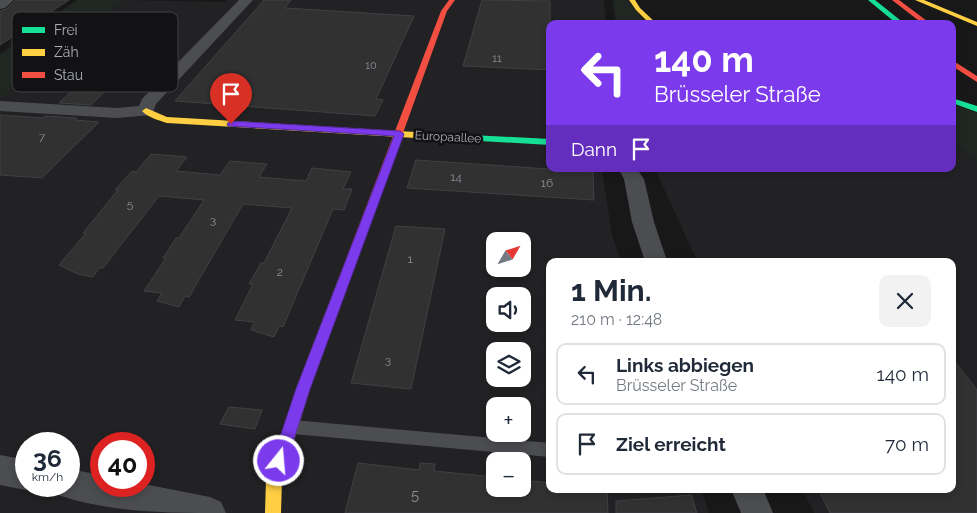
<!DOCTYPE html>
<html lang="de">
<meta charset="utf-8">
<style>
:root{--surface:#fff;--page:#f2f2f3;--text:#1f2937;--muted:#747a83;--line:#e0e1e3}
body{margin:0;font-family:Raleway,sans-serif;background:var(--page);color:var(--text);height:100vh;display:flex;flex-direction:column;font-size:19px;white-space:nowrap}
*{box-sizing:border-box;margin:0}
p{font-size:16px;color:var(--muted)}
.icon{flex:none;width:28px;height:28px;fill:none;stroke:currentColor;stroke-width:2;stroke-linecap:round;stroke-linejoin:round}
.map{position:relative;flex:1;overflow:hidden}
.sheet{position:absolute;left:546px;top:258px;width:410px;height:235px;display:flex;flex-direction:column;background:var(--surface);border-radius:10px;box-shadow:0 2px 8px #0003}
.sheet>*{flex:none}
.guide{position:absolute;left:546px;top:20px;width:410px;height:152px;border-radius:10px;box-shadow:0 2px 8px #0003;background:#7c3aed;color:#fff;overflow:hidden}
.needle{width:32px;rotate:51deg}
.tools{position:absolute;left:486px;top:232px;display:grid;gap:10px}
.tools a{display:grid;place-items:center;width:45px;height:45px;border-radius:10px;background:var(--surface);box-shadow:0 2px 8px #0003;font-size:25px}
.speed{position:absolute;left:15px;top:432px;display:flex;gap:10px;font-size:25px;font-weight:700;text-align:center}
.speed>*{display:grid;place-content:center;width:65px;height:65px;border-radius:50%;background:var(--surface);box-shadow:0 2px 8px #0003;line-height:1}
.speed small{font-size:12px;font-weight:400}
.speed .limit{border:8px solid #d22;background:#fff;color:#111}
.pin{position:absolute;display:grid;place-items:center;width:42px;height:42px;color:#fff;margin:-51px -21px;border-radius:50% 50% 50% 0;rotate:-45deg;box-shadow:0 0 5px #0007}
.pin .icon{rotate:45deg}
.me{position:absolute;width:55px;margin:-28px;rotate:17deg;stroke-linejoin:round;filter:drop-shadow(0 0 4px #0008)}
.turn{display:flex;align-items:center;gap:18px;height:105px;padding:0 25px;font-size:22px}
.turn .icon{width:65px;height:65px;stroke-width:2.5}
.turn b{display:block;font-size:35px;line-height:42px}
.then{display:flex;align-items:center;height:48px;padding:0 25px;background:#0003;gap:10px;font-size:19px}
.round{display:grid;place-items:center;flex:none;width:52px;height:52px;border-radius:10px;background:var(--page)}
.headline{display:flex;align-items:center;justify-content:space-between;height:85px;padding:0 25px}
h1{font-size:30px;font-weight:700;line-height:38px}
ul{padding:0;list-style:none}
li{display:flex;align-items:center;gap:15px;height:62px;margin:0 10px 8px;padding:0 15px;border:2px solid var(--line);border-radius:10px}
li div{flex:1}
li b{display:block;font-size:19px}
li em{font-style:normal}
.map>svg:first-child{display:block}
</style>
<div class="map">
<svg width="977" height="513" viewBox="0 0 977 513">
<rect width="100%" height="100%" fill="#181818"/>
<!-- built -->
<path fill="#222224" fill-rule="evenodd" d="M125,0L225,2L227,0H604L606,24H550V169H602L612,235L621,261H550V489H701L709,513H0V99ZM495,241H522V269H495ZM495,296H522V324H495ZM495,351H522V379H495ZM495,406H522V434H495ZM26,444H69V486H26ZM101,444H144V486H101ZM495,461H522V489H495Z
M953,142L977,163V513H814L802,489H952V261H697L655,169H952Z"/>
<!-- green -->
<path fill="#202722" d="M77,0H125L0,99V54Z
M613,0H628L647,24H616Z
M952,104L977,113V163L953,142Z"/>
<!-- building -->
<path fill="#313132" stroke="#404144" d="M16,0H69L0,45V11L6,9Z
M264,0H291L285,8L414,16L376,99L383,100L375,116L175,101Z
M482,0L550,1V70L463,66Z
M122,46L150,47L91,105L59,103Z
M0,115L42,118L45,116L77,118L75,120L99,122L42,178L0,175Z
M151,154L187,157L176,171L220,175L230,161L267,164L259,177L306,181L312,168L351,172L343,189H352L344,210L333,209L283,327L279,326L274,337L251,330L254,322L235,320L253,284H249L261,263H264L292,208L243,204L189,297L185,296L179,307L157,301L162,293L144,291L166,258H163L176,238H179L204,200L159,196L103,268H99L93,277L78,274L59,265L86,233H83L118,190H115L132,171L136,172Z
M416,160L593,172L594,200L407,188Z
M396,226L445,229L411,389L351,383Z
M952,358L977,390V513H830L818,489H952Z
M229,407L262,410L255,429L220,424Z
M358,463L419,470L420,463L435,464L434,471L495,477V489H522V480L550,483V489H607L608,513H345Z
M691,495L697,513H616V501Z"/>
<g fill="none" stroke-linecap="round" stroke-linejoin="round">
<!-- lane -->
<path fill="#4c4d51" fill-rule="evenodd" d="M293,420L550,443V457L293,434L288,432L286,427L288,422Z"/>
<!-- street -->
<path fill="#4c4d51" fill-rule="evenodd" d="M0,0H14L5,8L0,9Z
M239,0H253L156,104L152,115L117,118L0,111V101L117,108L139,106L142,99Z
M619,169H637L644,179L654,222L667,261H645L632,222L624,179Z
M0,455L26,460V486H36L26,490L0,485Z
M69,469L101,475V486H144V484L210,497L221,502L226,513C170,513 111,513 58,495L54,486H69Z
M731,489H763L773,513H741Z"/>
<!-- fast -->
<path fill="#16e098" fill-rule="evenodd" d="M868,0H875L905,24H897Z
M952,98L977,106V112L952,103Z
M432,133L550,139V145L429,138V134Z"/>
<!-- slow -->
<path fill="#ffcf43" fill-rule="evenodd" d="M629,0H635L640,8L657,24H650L636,10Z
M915,0H924L977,22V26Z
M146,108L167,117L432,133L437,136L432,139L167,123C158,120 149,118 142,111Z
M344,275L348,277L350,280L310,389L282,479L281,513H265L266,479L296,389L338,280L340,277Z"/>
<!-- jam -->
<path fill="#f24e42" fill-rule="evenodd" d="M449,0H455L447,11L350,280L348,283H340L338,280L441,11Z
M892,0H899L931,24H923Z
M952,60L977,76V82L952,66Z"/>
</g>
<!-- route -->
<path fill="#7c3aed" stroke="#51269a" d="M231,121L400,131L404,134L310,389L287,461L285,467L279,469L274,467L272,461L296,389L394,136L228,126L227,124Z"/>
<g text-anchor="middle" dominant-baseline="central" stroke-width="5" stroke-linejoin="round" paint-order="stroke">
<!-- far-number labels -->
<g font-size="11" fill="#8c8e96">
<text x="497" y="58">11</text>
<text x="371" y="65">10</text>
</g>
<!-- number labels -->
<g font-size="12" fill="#8c8e96">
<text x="42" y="137">7</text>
<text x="456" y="177">14</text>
<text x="547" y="183">16</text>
<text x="130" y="204">5</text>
<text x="213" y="220">3</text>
<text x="410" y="259">1</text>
<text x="280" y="272">2</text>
<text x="388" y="360">3</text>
</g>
<!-- far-street labels -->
<g font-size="12" fill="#aaadb8" stroke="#121214">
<text transform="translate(448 137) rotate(3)">Europaallee</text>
</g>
<!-- near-number labels -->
<g font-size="15" fill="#8c8e96">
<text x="415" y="495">5</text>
</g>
</g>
<!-- legend -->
<rect x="12" y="12" width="166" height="80" rx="8" fill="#121214" stroke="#404045" stroke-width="1"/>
<rect x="22" y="27" width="23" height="6" fill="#16e098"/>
<rect x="22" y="49" width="23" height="7" fill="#ffcf43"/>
<rect x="22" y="72" width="23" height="6" fill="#f24e42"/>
<g font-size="14" fill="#aaadb8">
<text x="54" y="35">Frei</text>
<text x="54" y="57">Zäh</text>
<text x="54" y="80">Stau</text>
</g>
</svg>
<div class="tools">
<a><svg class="needle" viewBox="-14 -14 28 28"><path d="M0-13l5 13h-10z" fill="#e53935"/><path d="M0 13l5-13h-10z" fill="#747a83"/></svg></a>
<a><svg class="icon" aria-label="sound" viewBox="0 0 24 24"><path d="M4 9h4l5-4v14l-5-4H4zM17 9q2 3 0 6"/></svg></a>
<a><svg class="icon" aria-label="layers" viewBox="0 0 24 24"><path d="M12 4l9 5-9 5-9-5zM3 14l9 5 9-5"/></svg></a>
<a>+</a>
<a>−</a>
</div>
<div class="speed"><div>36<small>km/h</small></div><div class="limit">40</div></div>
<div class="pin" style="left:231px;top:124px;background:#d93025"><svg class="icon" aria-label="arrive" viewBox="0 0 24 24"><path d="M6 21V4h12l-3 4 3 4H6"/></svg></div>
<svg class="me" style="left:279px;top:461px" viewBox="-20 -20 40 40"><circle r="17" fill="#7c3aed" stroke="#fff" stroke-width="3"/><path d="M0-11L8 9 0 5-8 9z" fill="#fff"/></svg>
<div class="guide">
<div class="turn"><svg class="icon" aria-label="left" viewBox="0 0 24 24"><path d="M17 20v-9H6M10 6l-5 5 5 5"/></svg><div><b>140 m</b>Brüsseler Straße</div></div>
<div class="then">Dann<svg class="icon" aria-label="arrive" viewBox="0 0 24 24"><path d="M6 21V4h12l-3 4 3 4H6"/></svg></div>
</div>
<section class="sheet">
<div class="headline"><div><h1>1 Min.</h1><p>210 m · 12:48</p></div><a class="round"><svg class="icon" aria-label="close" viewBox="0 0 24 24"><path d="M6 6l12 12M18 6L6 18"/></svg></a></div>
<ul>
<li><svg class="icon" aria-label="left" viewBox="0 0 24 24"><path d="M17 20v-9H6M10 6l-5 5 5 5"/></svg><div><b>Links abbiegen</b><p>Brüsseler Straße</p></div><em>140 m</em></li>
<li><svg class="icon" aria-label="arrive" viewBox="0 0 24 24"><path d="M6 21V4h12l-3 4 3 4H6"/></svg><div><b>Ziel erreicht</b></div><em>70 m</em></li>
</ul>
</section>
</div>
